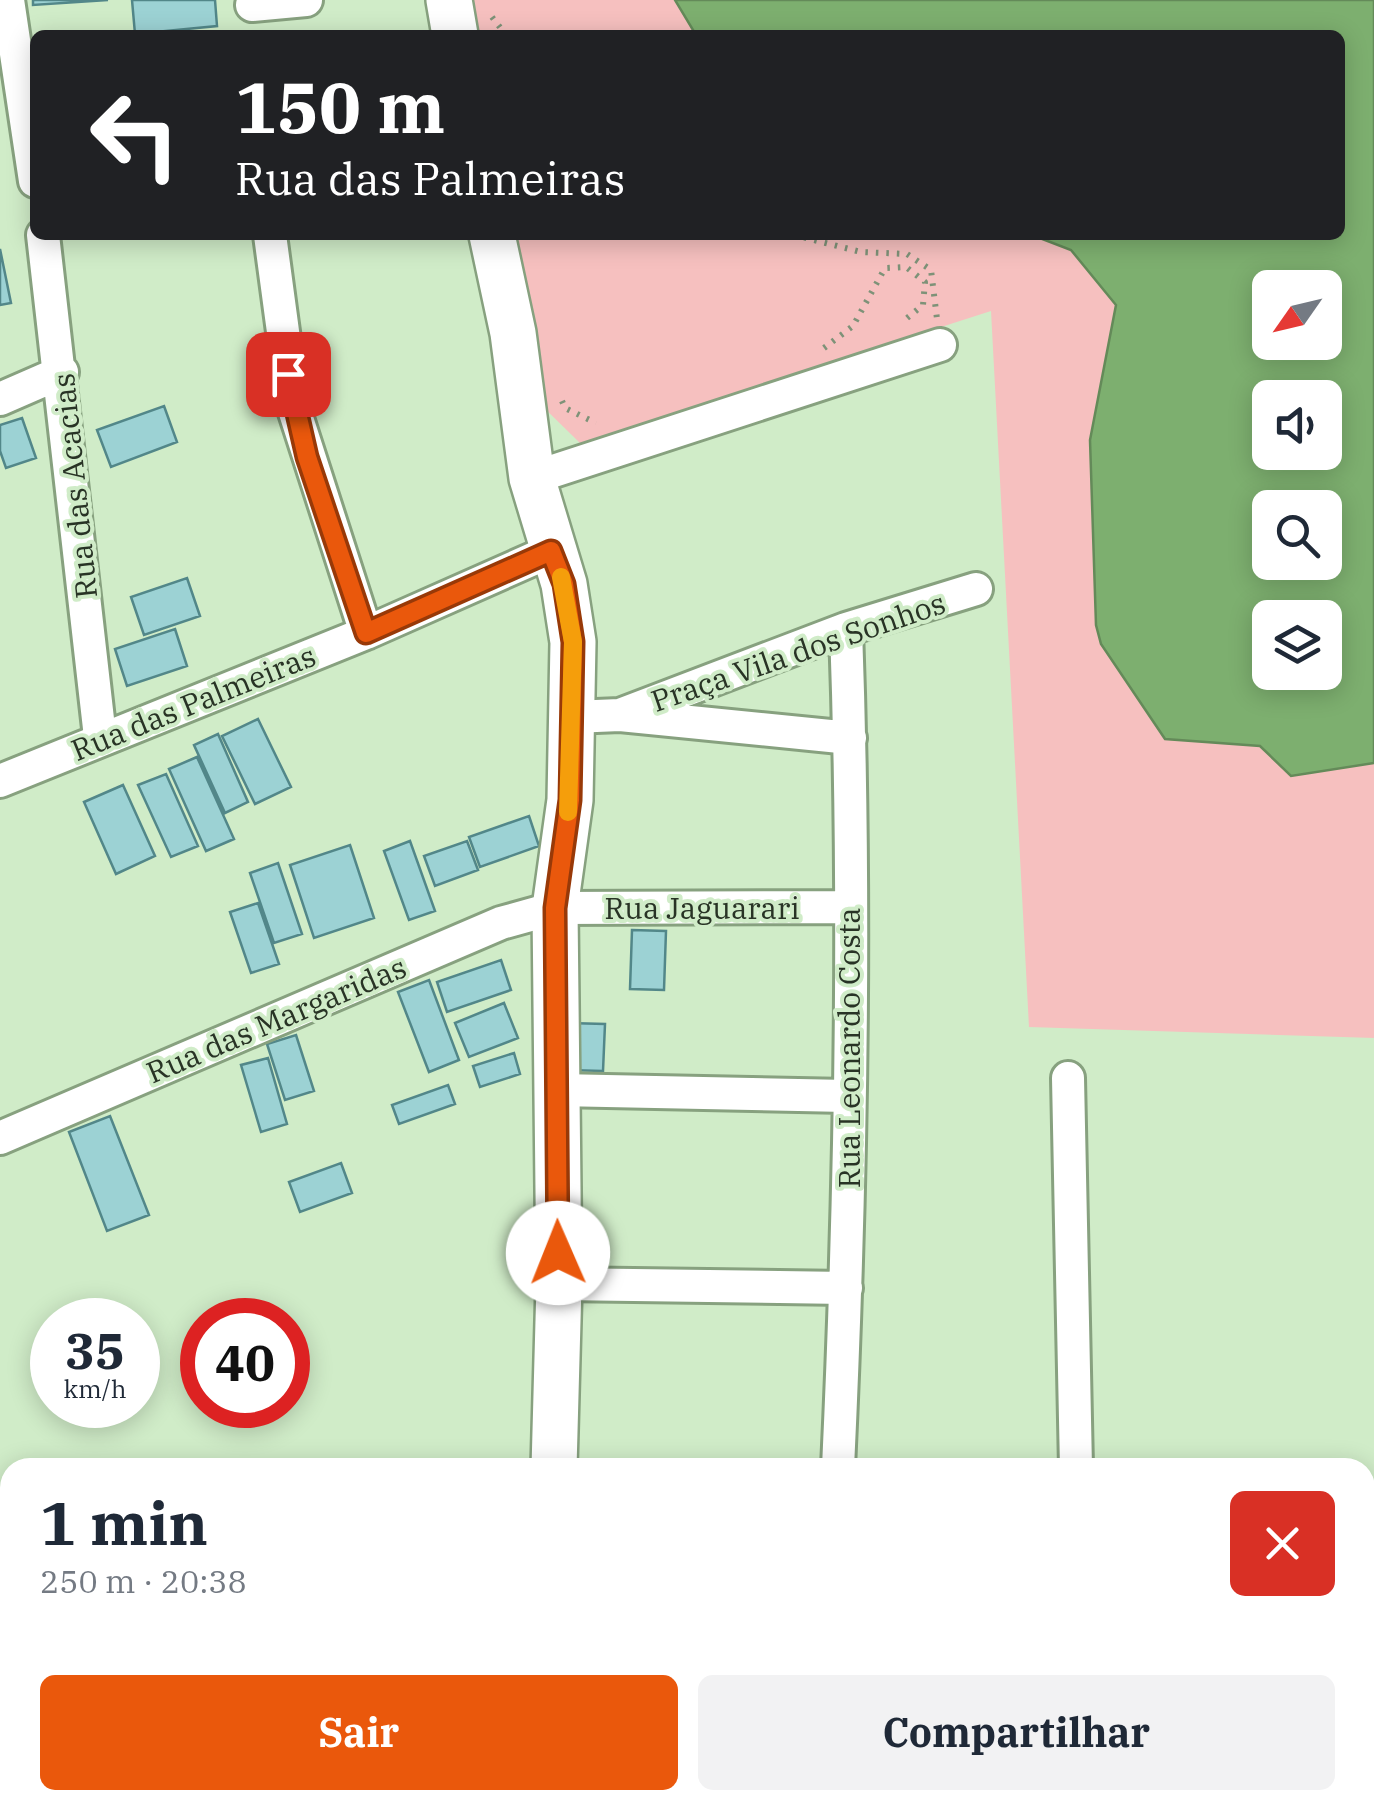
<!DOCTYPE html>
<html lang="pt">
<meta charset="utf-8">
<style>
:root{--surface:#fff;--page:#f2f2f3;--text:#1f2937;--muted:#747a83;--accent:#ea580c}
body{margin:0;font-family:"IBM Plex Serif",serif;background:var(--page);color:var(--text);height:100vh;display:flex;flex-direction:column;font-size:38px;white-space:nowrap}
*{box-sizing:border-box;margin:0}
p{font-size:32px;color:var(--muted)}
.icon{flex:none;width:55px;height:55px;fill:none;stroke:currentColor;stroke-width:2;stroke-linecap:round;stroke-linejoin:round}
.map{position:relative;flex:1;overflow:hidden}
.panel{position:absolute;left:0px;top:1458px;width:1375px;height:352px;display:flex;flex-direction:column;background:var(--surface);border-radius:30px 30px 0 0;box-shadow:0 5px 25px #0003}
.panel>*{flex:none}
.banner{position:absolute;left:30px;top:30px;width:1315px;height:210px;border-radius:15px;box-shadow:0 5px 25px #0003;background:#202124;color:#fff;overflow:hidden}
.needle{width:65px;rotate:236deg}
.fabs{position:absolute;left:1252px;top:270px;display:grid;gap:20px}
.fabs a{display:grid;place-items:center;width:90px;height:90px;border-radius:15px;background:var(--surface);box-shadow:0 5px 25px #0003;font-size:50px}
.speed{position:absolute;left:30px;top:1298px;display:flex;gap:20px;font-size:50px;font-weight:700;text-align:center}
.speed>*{display:grid;place-content:center;width:130px;height:130px;border-radius:50%;background:var(--surface);box-shadow:0 5px 25px #0003;line-height:1}
.speed small{font-size:25px;font-weight:400}
.speed .limit{border:15px solid #d22;background:#fff;color:#111}
.pin{position:absolute;display:grid;place-items:center;width:85px;height:85px;color:#fff;margin:-42px;border-radius:20px;box-shadow:0 5px 15px #0006}
.me{position:absolute;width:110px;margin:-55px;rotate:359deg;stroke-linejoin:round;filter:drop-shadow(0 0 8px #0008)}
.turn{display:flex;align-items:center;gap:35px;height:210px;padding:0 40px;font-size:45px}
.turn .icon{width:130px;height:130px;stroke-width:2.5}
.turn b{display:block;font-size:70px;line-height:85px}
.round{display:grid;place-items:center;flex:none;width:105px;height:105px;border-radius:15px;background:var(--page)}
.overview{display:flex;align-items:center;justify-content:space-between;height:170px;padding:0 40px}
h1{font-size:60px;font-weight:700;line-height:75px}
.cta{display:flex;gap:20px;margin-top:auto;padding:20px 40px}
.cta a{flex:1;height:115px;border-radius:15px;background:var(--accent);color:#fff;font-size:40px;font-weight:700;line-height:115px;text-align:center}
.cta a+a{background:var(--page);color:var(--text)}
.map>svg:first-child{display:block}
</style>
<div class="map">
<svg width="1374" height="1809" viewBox="0 0 1374 1809">
<rect width="100%" height="100%" fill="#d0ecc8"/>
<!-- green -->
<path fill="#f6c0bf" fill-rule="evenodd" d="M461,0H1374V1038L1029,1027L991,311L580,443L538,402L506,235H1340V35H468ZM1270,288H1325V342H1270ZM1270,398H1325V452H1270ZM1270,508H1325V562H1270ZM1270,618H1325V672H1270Z
M723,1800H817V1809H723Z"/>
<!-- water -->
<path fill="#7daf6f" stroke="#648a59" stroke-width="2.5" fill-rule="evenodd" d="M675,0H1374V763L1291,776L1260,746L1165,739L1101,644L1096,625L1090,440L1116,305L1071,250L1032,235H1340V35H696ZM1270,288H1325V342H1270ZM1270,398H1325V452H1270ZM1270,508H1325V562H1270ZM1270,618H1325V672H1270Z"/>
<!-- building -->
<path fill="#9cd2d4" stroke="#528789" stroke-width="2.5" d="M33,0H108L33,5Z
M132,0H215L217,26L135,34Z
M0,249L11,303L0,305Z
M164,406L177,442L111,467L97,430Z
M22,418L36,458L6,468L0,451V425Z
M187,578L200,616L144,635L131,597Z
M175,629L187,666L127,686L115,649Z
M258,719L291,787L255,804L222,736Z
M218,734L248,802L225,813L194,745Z
M197,757L234,839L206,851L169,769Z
M166,774L198,846L171,857L138,785Z
M123,785L155,856L116,874L84,802Z
M529,816L539,846L480,867L469,837Z
M410,841L435,911L409,920L384,851Z
M467,841L478,870L435,886L424,856Z
M350,845L374,918L314,938L290,865Z
M278,863L302,934L274,943L250,873Z
M258,903L279,964L251,973L230,912Z
M632,930L666,931L664,990L630,989Z
M501,960L511,990L447,1012L437,982Z
M429,980L459,1060L429,1072L398,992Z
M504,1003L518,1038L469,1057L455,1023Z
M568,1023L605,1024L603,1071L567,1070Z
M296,1035L314,1091L285,1100L267,1044Z
M514,1053L520,1074L480,1087L473,1066Z
M268,1058L287,1124L261,1132L241,1065Z
M448,1085L455,1104L399,1124L392,1105Z
M110,1116L149,1215L107,1231L69,1132Z
M341,1163L352,1193L300,1212L289,1182Z"/>
<g fill="none" stroke-linecap="round" stroke-linejoin="round">
<defs>
<path id="street" d="M8,0L35,181
M252,5L306,0
M43,235L100,737
M270,235L293,406L366,633
M0,399L62,372
M532,478L940,345
M620,715L846,629L976,589
M572,717L620,715L850,738
M0,781L366,633L551,551
M1068,1078L1076,1468
M558,1090L847,1096
M0,1138L501,923L555,908L848,907
M559,1284L846,1288
M838,1468C851,1189 856,908 846,629
M699,1800V1809
M831,1800V1809
M1075,1809V1800"/>
<path id="secondary" d="M449,0L455,35
M492,235L513,333L532,478L564,584L573,642L570,800L555,908L559,1284L554,1468
M549,1800L550,1809"/>
</defs>
<!-- street casing -->
<use href="#street" stroke="#87a17f" stroke-width="38"/>
<!-- secondary casing -->
<use href="#secondary" stroke="#87a17f" stroke-width="50"/>
<!-- path -->
<path stroke="#7e9278" stroke-width="6" stroke-dasharray="2.5 8" stroke-linecap="butt" d="M492,17L506,35
M794,235L861,252L907,254L931,270L937,319
M824,348L853,326L885,268L906,267L925,282L923,305L901,323
M562,401L565,408L596,423"/>
<!-- street -->
<use href="#street" stroke="#fff" stroke-width="32"/>
<!-- secondary -->
<use href="#secondary" stroke="#fff" stroke-width="45"/>
</g>
<g fill="none" stroke-linecap="round" stroke-linejoin="round">
<defs>
<path id="route" d="M288,374L307,457L366,633L551,551L564,584L573,642L570,800L555,908L558,1253"/>
</defs>
<!-- route casing -->
<use href="#route" stroke="#983908" stroke-width="25"/>
<!-- route -->
<use href="#route" stroke="#ea580c" stroke-width="18"/>
<!-- slow -->
<path stroke="#f59e0b" stroke-width="18" d="M561,577L573,642L568,812"/>
</g>
<g text-anchor="middle" dominant-baseline="central" stroke-width="8" stroke-linejoin="round" paint-order="stroke">
<!-- street labels -->
<g font-size="30" fill="#283325" stroke="#d0ecc8">
<text transform="translate(74 486) rotate(-96)">Rua das Acacias</text>
<text transform="translate(798 651) rotate(-19)">Praça Vila dos Sonhos</text>
<text transform="translate(193 702) rotate(-22)">Rua das Palmeiras</text>
<text x="702" y="907">Rua Jaguarari</text>
<text transform="translate(276 1019) rotate(-23)">Rua das Margaridas</text>
<text transform="translate(848 1048) rotate(-90)">Rua Leonardo Costa</text>
</g>
</g>
</svg>
<div class="fabs">
<a><svg class="needle" viewBox="-14 -14 28 28"><path d="M0-13l5 13h-10z" fill="#e53935"/><path d="M0 13l5-13h-10z" fill="#747a83"/></svg></a>
<a><svg class="icon" aria-label="sound" viewBox="0 0 24 24"><path d="M4 9h4l5-4v14l-5-4H4zM17 9q2 3 0 6"/></svg></a>
<a><svg class="icon" aria-label="search" viewBox="0 0 24 24"><circle cx="10" cy="10" r="6"/><path d="M15 15l6 6"/></svg></a>
<a><svg class="icon" aria-label="layers" viewBox="0 0 24 24"><path d="M12 4l9 5-9 5-9-5zM3 14l9 5 9-5"/></svg></a>
</div>
<div class="speed"><div>35<small>km/h</small></div><div class="limit">40</div></div>
<div class="pin" style="left:288px;top:374px;background:#d93025"><svg class="icon" aria-label="arrive" viewBox="0 0 24 24"><path d="M6 21V4h12l-3 4 3 4H6"/></svg></div>
<svg class="me" style="left:558px;top:1253px" viewBox="-20 -20 40 40"><circle r="19" fill="#fff"/><path d="M0-13L10 11 0 6-10 11z" fill="#ea580c"/></svg>
<div class="banner">
<div class="turn"><svg class="icon" aria-label="left" viewBox="0 0 24 24"><path d="M17 20v-9H6M10 6l-5 5 5 5"/></svg><div><b>150 m</b>Rua das Palmeiras</div></div>
</div>
<section class="panel">
<div class="overview"><div><h1>1 min</h1><p>250 m · 20:38</p></div><a class="round" style="background:#d93025;color:#fff"><svg class="icon" aria-label="close" viewBox="0 0 24 24"><path d="M6 6l12 12M18 6L6 18"/></svg></a></div>
<div class="cta"><a>Sair</a><a>Compartilhar</a></div>
</section>
</div>
